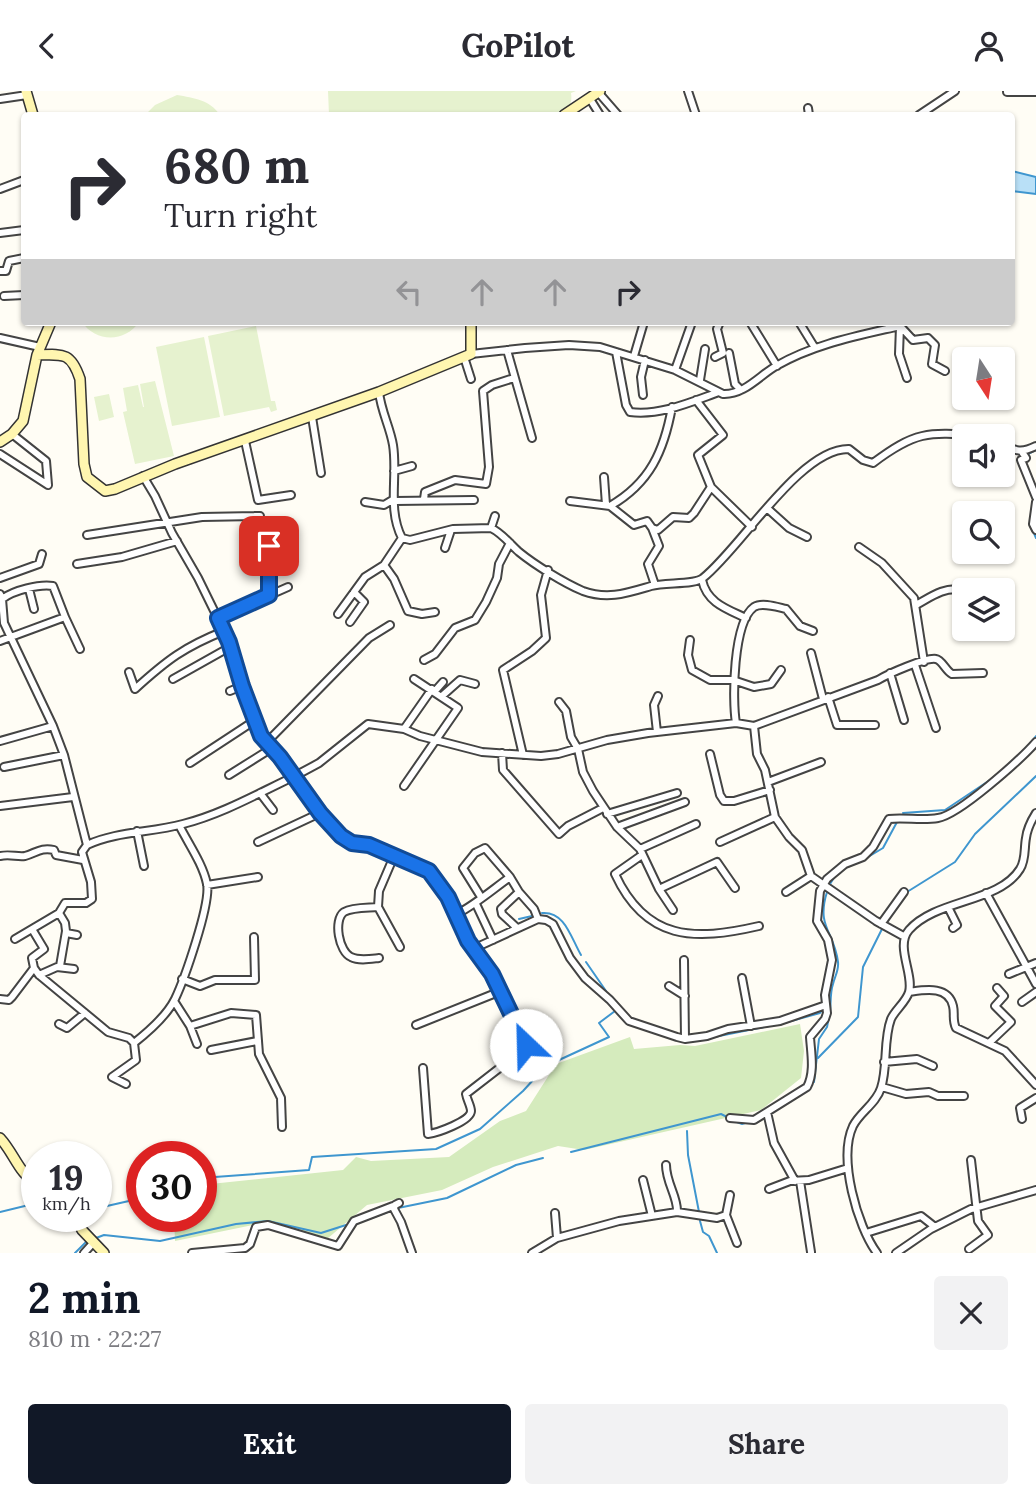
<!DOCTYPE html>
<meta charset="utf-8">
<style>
:root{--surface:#fff;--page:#f2f2f3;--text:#2b2b33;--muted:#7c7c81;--accent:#111827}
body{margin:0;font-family:Lora,serif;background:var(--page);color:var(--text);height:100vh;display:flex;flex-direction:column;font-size:26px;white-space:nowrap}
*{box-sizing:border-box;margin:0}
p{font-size:23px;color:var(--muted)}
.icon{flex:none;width:38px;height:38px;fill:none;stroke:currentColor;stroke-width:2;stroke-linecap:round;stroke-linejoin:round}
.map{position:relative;height:1162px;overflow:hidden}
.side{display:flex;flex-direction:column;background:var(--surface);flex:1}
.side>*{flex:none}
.hud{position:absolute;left:21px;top:21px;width:994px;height:214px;border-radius:7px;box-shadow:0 2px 5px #0004;background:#fff;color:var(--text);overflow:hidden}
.needle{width:46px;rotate:168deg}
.fabs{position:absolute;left:952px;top:256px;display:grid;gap:14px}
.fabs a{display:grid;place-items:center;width:63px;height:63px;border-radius:7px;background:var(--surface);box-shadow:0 2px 5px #0004;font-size:35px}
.speed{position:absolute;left:21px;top:1050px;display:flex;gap:14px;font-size:35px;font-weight:700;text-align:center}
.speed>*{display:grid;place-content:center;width:91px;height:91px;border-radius:50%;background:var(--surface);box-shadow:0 2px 5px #0004;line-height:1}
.speed small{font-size:18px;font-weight:400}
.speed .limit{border:10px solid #d22;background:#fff;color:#111}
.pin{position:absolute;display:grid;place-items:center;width:60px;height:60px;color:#fff;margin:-30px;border-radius:14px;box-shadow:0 4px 10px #0006}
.me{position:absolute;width:77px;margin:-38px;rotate:336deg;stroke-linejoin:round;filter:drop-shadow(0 0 5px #0008)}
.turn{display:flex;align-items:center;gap:24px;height:147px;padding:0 28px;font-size:32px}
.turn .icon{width:91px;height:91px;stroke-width:2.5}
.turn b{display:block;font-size:49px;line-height:60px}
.lanes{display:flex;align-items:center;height:66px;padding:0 28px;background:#0003;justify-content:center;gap:35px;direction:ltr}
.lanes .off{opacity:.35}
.round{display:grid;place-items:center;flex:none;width:74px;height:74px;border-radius:7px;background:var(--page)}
.summary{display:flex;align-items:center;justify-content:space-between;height:119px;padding:0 28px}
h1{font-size:42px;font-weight:700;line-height:52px;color:var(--accent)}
.action{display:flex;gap:14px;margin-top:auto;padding:14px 28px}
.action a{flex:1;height:80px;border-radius:7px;background:var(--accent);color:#fff;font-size:28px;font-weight:700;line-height:80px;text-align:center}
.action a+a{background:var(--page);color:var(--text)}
header{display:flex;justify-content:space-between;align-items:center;height:91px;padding:0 28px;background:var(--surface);font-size:32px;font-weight:700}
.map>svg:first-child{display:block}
</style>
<header><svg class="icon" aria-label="back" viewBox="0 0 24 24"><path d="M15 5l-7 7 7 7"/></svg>GoPilot<svg class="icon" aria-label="person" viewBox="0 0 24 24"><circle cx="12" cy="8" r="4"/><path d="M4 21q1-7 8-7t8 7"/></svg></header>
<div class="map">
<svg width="1036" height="1162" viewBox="0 0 1036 1162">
<rect width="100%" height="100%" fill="#fffdf5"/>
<!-- green -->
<path fill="#d5ebbd" d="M800,933L804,960L801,987L761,1019L584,1059L558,1055L493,1076L442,1099L367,1114L327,1148L253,1134L175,1150L174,1125H201V1094L343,1079L356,1066L371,1070L449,1066L500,1030L526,1020L556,973L630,946L634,958L680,954L695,955Z"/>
<!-- pitch -->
<path fill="#e6f2cf" d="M328,0H576L571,2C573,15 567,18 557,24H329Z
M177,4C194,7 210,9 220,24H145L155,14Z
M82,231H139C125,252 95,251 82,231Z
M256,235L271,310H275L277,319L271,321L269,316L224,325L208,245Z
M204,246L220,326L172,335L156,256Z
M155,290L174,365L135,373L123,321L127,320L123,297L138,294L143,316H144L140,293Z
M109,303L114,326L99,330L94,306Z"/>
<!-- water -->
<path fill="#b9e0f7" stroke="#3f96cf" stroke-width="2" d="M1012,80L1036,86V103L1012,100Z"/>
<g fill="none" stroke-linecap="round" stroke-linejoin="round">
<!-- stream -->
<path stroke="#3f96cf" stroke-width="2" d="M1028,363L1036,359
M1019,373L1029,396
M1031,435L1036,447
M1028,655L1036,645
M903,722L945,719L999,683
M845,777L863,769L883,757L897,731
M830,793L835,785
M827,801C816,836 834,840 838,871C839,879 835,885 833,893C830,902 831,911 830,921
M907,801L955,771L975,743L1036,685
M542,822C565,820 571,847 581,864
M519,828L532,825
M586,871L606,900
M709,947L784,932L820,922L823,918
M686,951L701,949
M818,967L858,926L863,876L882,838
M814,991L819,948L827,936L829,926
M780,1009L803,995
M737,1031L742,1033L748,1031
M687,1040L688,1064L699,1121
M571,1061L721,1023L729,1027
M201,1087L309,1079L312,1066L436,1058L480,1038L523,1000L546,975L609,946L599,932L615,920
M96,1112L107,1115L142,1107
M398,1117L447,1107L516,1074L543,1067
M0,1121L37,1112
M369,1128L390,1120
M700,1130L703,1141L709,1145L717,1162
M96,1147L104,1144L160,1150L236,1133L268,1130L321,1142L346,1134
M75,1162L87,1150"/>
<defs>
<path id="street" d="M688,0L696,24
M598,1L618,24
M1007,1H1036
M0,8L27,4
M590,8L600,24
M808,17L809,24
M919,24L955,0
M0,98L24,89
M0,142L24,139
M0,180H6L9,170L24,167
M4,205L24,204
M750,231L777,275
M799,231L815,257
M900,235L913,249L928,247L935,254L932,273L945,280
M900,235L899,263L907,287
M0,247L40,256
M507,259L532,347
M616,261L626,314L630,321C660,325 691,311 719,301
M729,262L735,293L741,299
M471,263L525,257L569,254L600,256L675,279L723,303C744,304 759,285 776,275C814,253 857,245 900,235V231
M634,265L644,231
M464,266L471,288
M715,266L723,262L717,238L720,231
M675,279L692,231
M700,289L705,258
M379,301C381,320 390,336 393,354C398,385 387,418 402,447L410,449L453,438L491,437C502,442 510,453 519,461C535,474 564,492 583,500C608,509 627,502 651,495C665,491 695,494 703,487C741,457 800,357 849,358L863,369L873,372C914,341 928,340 979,345
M643,304L641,286L645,269
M696,309L723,344L698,364L711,396L752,436
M312,326L321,382
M12,343L46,370L48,394
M245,350L258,409L291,404
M1003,352C1015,361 1022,362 1036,355
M1022,361L1026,367L1021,369L1036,406
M0,363L48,394
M394,380L412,375
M143,385L155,405L172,442L198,487L224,540L261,645L280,666L293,686L319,672L368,633L404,638L420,645L482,661L541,665L558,663L607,649L648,642L736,632L754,635L757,663L765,679L775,726L789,746L802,759L811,785L876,830L905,846
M604,386L606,414
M424,408L425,401L455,389L486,393L489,376L483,300L492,294L514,287
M395,410L474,409
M570,410L610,415L634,434L647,430L652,437L658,439L673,426L689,427L694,422L711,396
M365,411L384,414L394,408
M1036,411L1033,433L1036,439
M610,415C650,392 664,360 672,316
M768,418L789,437L807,446
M255,425L257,443L269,455V504
M491,437L495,425
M652,437L659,455L648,473L655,494
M87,444L202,426L260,425
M859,456L882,472L914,507L924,571
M445,457L451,439
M77,473L122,466L177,450
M384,474L394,488L408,520L422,523L435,521
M0,487L39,473L42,463
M702,489C707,512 727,518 746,527
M29,498L34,518
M0,503L2,508C14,499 39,493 53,495L65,526
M2,508L4,532L53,635
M916,514C929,507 945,495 961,499
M338,523L365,486L384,474L402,447
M218,527L288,496
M350,531L364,511L354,501
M690,549L688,564L692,579L710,589H733L754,596L771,593L781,579
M0,550L65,526L80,558
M811,562L823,608
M424,569L435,563L455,537L475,529L486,511L497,487L499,473L510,452
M915,574L936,637
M129,581L135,598C167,569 184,556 224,540
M890,582L904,629
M173,588L230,556
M230,600L242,595
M435,600L443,591
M442,605L460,589L475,593
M828,606L837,634H875
M559,611L566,620L571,646L578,658L583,681L593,700L617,736L640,758L659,798L673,819
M736,632C732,609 733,531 754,516C762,511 777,516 786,518L800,535L813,540
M754,635L878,589C888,583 926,566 936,568C942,569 946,580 952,583L983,582
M404,638L432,598
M657,641L654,614L658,605
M0,650L53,635L64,664L87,754C117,740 151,742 183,733C222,723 257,703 293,686C306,706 329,742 350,751C357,754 365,753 372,755C386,759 421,773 431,782C452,804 456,835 475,857L538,828L546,829L553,833L570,867L585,887L610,909L629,930L677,946L685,948L707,945L728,938L780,930L826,914
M267,651L369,547L390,534
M502,662L503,679L559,743L568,735L603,717
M710,663L720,704L724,710H734L770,699
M523,664L503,579L532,560L546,547L541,504L548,479
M190,672L254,630
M4,676L64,664
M229,684L272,657
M768,691L821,671
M404,695L458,617L414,588
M260,702L273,719
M0,715L73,706
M607,723L677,702
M617,736L685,711
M137,740L144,775
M258,751L320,722
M720,751L775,726
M640,758L696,733
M642,764L615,783C646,850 694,850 759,835
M0,765C10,763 17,766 25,765C36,762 41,756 54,759L56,764L83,769
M394,765L379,800L378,816L400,856
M207,794L258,786
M659,798L717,771L735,797
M519,801L534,818L538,828
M786,801L811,785
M986,802L1036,893
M481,806L463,777L475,762L485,757L510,786L519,801L501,818L502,823L517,837
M476,813L493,849
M378,816C368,817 353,816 344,821C333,829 339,861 351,866C359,870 370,868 379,867
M948,816L957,834L953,837
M457,823C476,813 492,799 510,786
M881,833L904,801
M32,838L44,858L32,867L34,877L39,884L108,941L129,947L134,952C148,941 167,924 175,908C184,889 211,813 207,793C203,773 188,752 179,734
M66,842L77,844
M15,848L59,822
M684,869L685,948
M60,875L66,840L65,832L59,822L65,812H86L92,808L91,791L82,761L87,754
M1009,883L1036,872
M39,884L57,876L74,878
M742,887L751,935
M182,888L200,895L215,889H255L254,846
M669,895L685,905
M909,901C924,899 948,894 953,915C955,923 952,929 956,937L1005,960L1036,994
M0,908L9,909L12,906L34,877
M174,910L190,935L231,922L256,924L259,963L281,1007L282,1036
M1022,911L1036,901
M59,933L67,937L85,922
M416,934L501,900
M190,935L197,953
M989,952L1011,931L995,915L1004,905L997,897
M211,959L257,950
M884,971L917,968L933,975
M423,977L428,1043C437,1042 471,1030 471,1020C471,1015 467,1009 466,1003L524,958L526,954L492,882L475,857
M126,993L112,986L136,969L134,952
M882,996L906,1003L929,1001L938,1005H964
M767,1021L774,1052L795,1090
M730,1027L754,1029L807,996C815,981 811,962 810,946L825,928L827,922L825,904L832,869L828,849L817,830L820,800L827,788L845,773L863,766L873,756L889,728C905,726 922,730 938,727C959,724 1021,668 1036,651
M1022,1028L1020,1017L1036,1007
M666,1074C666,1092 678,1106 677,1121
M643,1089L652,1125
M800,1090L811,1161
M769,1098L790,1090L809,1089L848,1077
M399,1112L395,1114L394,1118L401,1131L412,1162
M555,1122L557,1147
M726,1124L737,1152
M866,1142L921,1125L935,1136
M969,1158L988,1144L978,1130L971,1069
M84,1162L94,1151
M192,1162L245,1157L250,1153L256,1136L268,1134L338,1155L354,1130L393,1115
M532,1162L557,1147L619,1130L677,1121L717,1127L726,1124L730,1104
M877,1162C857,1135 838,1067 853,1035C860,1021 876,1013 881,997C888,976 883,949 891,928C895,919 906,911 909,901C914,883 895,855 909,839C936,808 999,812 1020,778C1026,769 1024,757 1026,747C1027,738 1031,730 1036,722
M896,1162L931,1138L971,1118L1036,1099"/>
<path id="secondary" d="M26,0L33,24
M564,24L600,0
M37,264C63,263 71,261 80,288L84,373L87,386L105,400L115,398L175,373L379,301L471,263V231
M0,351L12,343L23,330L37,264L51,231
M0,1047C14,1062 19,1083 37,1093
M75,1125L82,1139L104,1162"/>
</defs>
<!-- street casing -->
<use href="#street" stroke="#444" stroke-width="10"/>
<!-- secondary casing -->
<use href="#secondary" stroke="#333" stroke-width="12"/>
<!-- street -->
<use href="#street" stroke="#fff" stroke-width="6"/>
<!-- secondary -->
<use href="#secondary" stroke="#fff6b0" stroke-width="9"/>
</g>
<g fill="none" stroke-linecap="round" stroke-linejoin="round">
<defs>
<path id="route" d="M269,455V504L218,527L229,551L242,595L261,645L280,666L320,722L341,745L352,752L369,754L429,780L448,806L468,850L492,883L526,954"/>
</defs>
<!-- route casing -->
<use href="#route" stroke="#114b97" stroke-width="18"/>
<!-- route -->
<use href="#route" stroke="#1a73e8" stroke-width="12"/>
</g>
</svg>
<div class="fabs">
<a><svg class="needle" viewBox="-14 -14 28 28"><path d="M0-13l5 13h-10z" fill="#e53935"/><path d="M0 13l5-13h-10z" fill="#7c7c81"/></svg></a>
<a><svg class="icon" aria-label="sound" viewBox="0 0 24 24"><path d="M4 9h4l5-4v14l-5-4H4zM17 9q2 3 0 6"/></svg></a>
<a><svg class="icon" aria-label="search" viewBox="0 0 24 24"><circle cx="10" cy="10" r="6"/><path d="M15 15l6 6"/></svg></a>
<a><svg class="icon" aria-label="layers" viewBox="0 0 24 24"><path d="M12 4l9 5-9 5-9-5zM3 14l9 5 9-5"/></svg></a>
</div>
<div class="speed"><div>19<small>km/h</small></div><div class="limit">30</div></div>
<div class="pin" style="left:269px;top:455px;background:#d93025"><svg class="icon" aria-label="arrive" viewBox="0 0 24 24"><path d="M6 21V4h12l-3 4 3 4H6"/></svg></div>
<svg class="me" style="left:526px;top:954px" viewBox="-20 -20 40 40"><circle r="19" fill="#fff"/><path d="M0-13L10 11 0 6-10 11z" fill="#1a73e8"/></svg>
<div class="hud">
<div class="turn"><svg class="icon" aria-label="right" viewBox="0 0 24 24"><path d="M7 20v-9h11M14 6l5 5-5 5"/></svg><div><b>680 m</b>Turn right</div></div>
<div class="lanes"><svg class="icon off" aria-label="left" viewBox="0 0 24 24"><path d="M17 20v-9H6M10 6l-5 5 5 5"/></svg><svg class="icon off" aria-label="ahead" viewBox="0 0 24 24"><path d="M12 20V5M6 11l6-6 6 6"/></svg><svg class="icon off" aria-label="ahead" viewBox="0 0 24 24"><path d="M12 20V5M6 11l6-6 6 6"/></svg><svg class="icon" aria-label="right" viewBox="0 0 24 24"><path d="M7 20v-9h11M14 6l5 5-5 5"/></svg></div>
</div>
</div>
<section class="side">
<div class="summary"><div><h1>2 min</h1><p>810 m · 22:27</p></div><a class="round"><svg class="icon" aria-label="close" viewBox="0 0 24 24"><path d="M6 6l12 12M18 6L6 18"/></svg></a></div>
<div class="action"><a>Exit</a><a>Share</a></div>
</section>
